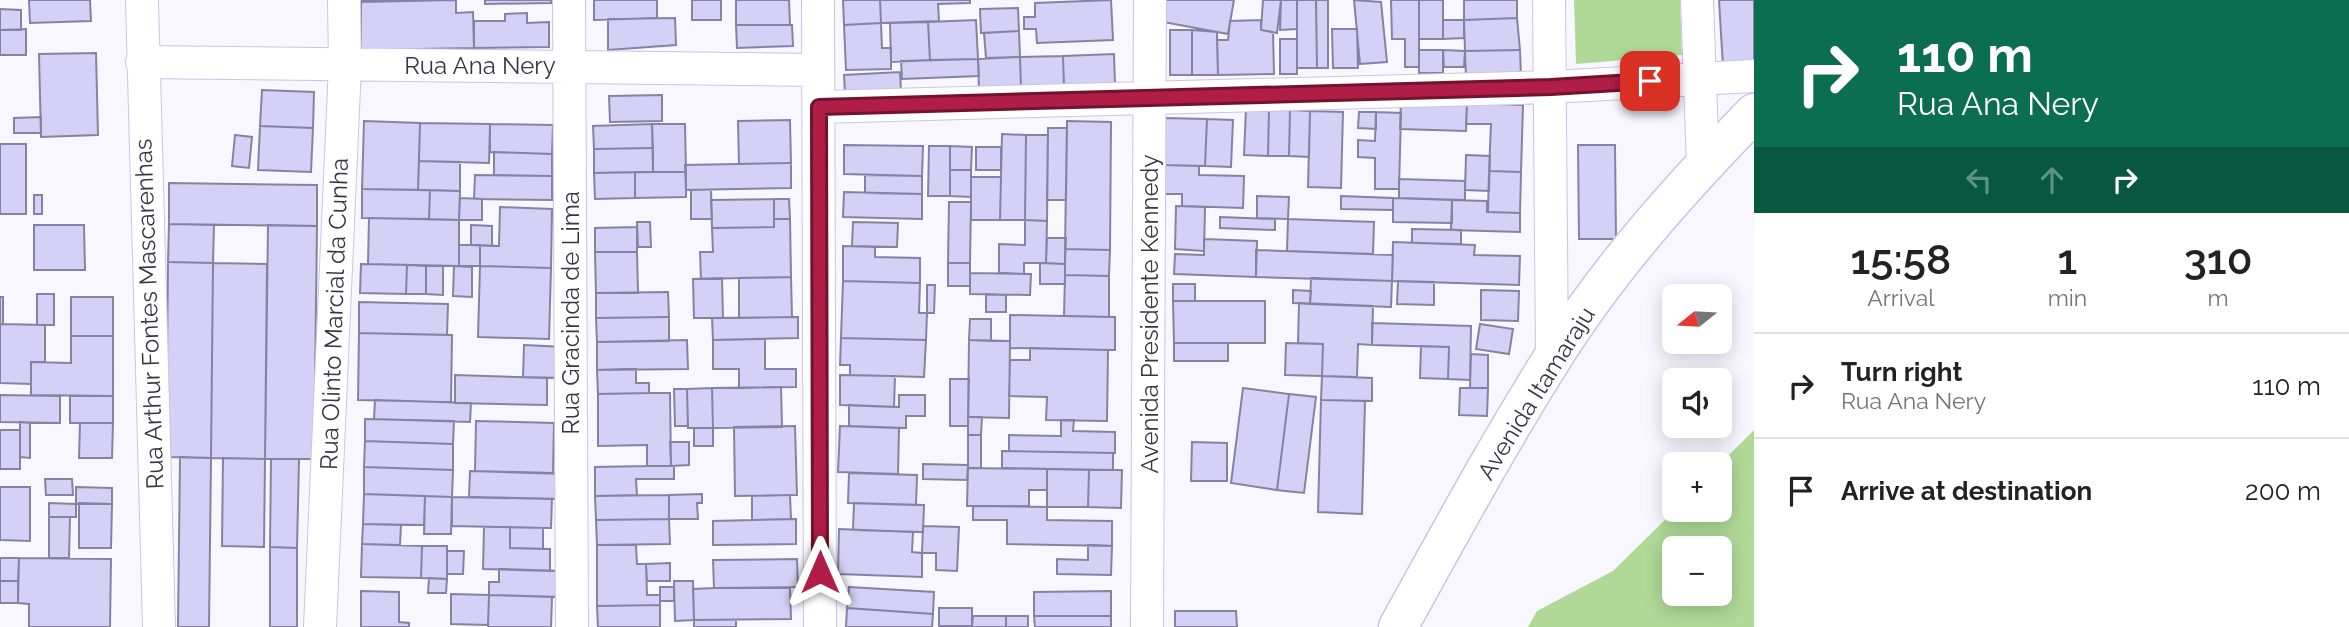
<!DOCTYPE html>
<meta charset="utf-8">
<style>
:root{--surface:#fff;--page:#f6f6f6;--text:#222;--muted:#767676;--line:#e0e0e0}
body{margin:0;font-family:Raleway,sans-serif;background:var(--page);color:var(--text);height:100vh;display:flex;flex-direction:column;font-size:26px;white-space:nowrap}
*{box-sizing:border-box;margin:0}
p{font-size:23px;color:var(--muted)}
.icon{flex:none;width:38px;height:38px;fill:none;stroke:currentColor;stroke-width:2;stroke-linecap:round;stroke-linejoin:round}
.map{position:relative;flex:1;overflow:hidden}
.drawer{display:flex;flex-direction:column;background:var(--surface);width:595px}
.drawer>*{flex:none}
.banner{background:#0b6e4f;color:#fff;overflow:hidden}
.needle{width:46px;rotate:252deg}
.fabs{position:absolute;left:1662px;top:284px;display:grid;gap:14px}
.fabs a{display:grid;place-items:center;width:70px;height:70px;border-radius:10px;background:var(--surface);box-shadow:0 4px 18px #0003;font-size:35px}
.pin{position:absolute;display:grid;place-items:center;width:60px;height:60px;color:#fff;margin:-30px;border-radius:14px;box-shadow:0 4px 10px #0006}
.me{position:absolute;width:77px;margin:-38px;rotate:0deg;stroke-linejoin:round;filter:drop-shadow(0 0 5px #0008)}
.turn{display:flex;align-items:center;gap:24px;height:147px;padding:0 28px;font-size:32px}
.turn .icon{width:91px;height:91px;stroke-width:2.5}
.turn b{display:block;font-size:49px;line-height:60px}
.lanes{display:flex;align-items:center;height:66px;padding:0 28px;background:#0003;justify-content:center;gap:35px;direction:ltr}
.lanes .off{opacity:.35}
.eta{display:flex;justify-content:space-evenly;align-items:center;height:119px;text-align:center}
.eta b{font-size:42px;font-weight:600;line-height:49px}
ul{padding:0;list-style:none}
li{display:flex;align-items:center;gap:21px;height:105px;padding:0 28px;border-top:2px solid var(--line)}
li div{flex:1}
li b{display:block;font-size:26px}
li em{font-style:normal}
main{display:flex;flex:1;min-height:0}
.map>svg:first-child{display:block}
</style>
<main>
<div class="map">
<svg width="1754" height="627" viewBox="0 0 1754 627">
<rect width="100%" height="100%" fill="#f8f7ff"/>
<!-- green -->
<path fill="#b0d997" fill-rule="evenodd" d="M1574,0H1680L1682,55L1576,64Z
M1754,430V627H1528L1537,611L1613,571L1676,509H1720V464ZM1675,548H1720V593H1675Z"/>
<!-- building -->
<path fill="#d5d0f5" stroke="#8782a3" stroke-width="2" d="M29,0H90L91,21L30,23Z
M360,0H456L361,2Z
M456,0V13L473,12L474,48L361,50V2Z
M485,0H551V3L485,4Z
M594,0H657V18L594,20Z
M692,0H721V20H692Z
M736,0H789L790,25H736Z
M843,0H880L881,23L844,25Z
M880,0H970V3L938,4L939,21L881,23Z
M1111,0L1113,40L1037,43L1036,29H1024V17H1035V3Z
M1162,0H1234L1228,34L1158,21Z
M1263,0H1281L1277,33L1261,30Z
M1281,0H1297V29L1280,30Z
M1297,0H1316L1317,68H1297Z
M1316,0H1328V68H1317Z
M1354,0L1381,2L1387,62L1360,64Z
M1391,0H1419V67H1405V39H1392Z
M1419,0H1443V39H1419Z
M1464,0H1517V18L1464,20Z
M1719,0H1754V65L1723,67Z
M1018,8L1019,31L981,33L980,9Z
M0,9L21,10V30H0Z
M527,13V23L549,22V47L474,48V21H505V14Z
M675,18L676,45L608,50V19Z
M1517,18L1520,50L1465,51L1464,20Z
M976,20L978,59L930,60L928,22Z
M1261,20V30L1273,32L1274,74L1218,75L1217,40H1228L1230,21Z
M1443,20H1464V38L1443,39Z
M928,22L930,60L891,62L890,23Z
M881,23L882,48H891V69L846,70L844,25Z
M736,25H792L793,46L737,48Z
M26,29V55H0V30Z
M1332,29H1357L1358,68H1333Z
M1170,30H1192V75H1170Z
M1192,30L1217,32L1218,75H1192Z
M1019,31L1020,57L986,58L984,33Z
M1280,39H1297V74H1280Z
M1419,50H1443V73H1419Z
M1443,50L1465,51L1464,67H1444Z
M1520,50L1521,77L1466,79L1465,51Z
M96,53L98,135L41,137L39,54Z
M1114,54L1115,85L1064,87L1063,56Z
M1063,56L1064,87L1021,88L1020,57Z
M1020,57L1021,88L979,90L978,59Z
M978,59L979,76L902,79L901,61Z
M900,72L901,90L845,94L844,75Z
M262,90L314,92L313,128L260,126Z
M662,95V121L610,122L609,96Z
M1401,101L1467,103L1466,131L1400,129Z
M1467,103L1523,105L1521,172L1489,171L1491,124H1466Z
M1246,108L1269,109L1268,156L1244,155Z
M1269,109L1290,110L1289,156H1268Z
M1290,110L1310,111L1309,157L1289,156Z
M1310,111L1343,112L1341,188L1308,187Z
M1359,112H1376V129L1358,128Z
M1376,112L1401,113L1399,189H1375V158L1358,157V140L1375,141Z
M41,117V133H14V118Z
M1164,118L1207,119L1205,166L1162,165Z
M1207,119L1233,120L1231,167L1205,166Z
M790,120L791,163L739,164L738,121Z
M364,121L420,123L418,190L362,189Z
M1067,121L1111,122L1110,250L1065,249Z
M420,123L490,124L489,163L419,161Z
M490,124L553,125L552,154L490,152Z
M652,124H685L686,172H653Z
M652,124L653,148L594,149L593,126Z
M260,126L313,128L311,172L258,170Z
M1048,128H1067L1066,200H1047Z
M1002,134L1026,135L1025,220H1000Z
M235,135L252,137L249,168L232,166Z
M1026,135H1048L1047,221L1025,220Z
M0,144H26V214H0Z
M844,145L923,146L922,176L844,174Z
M1578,145H1615L1616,239H1579Z
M929,146H950V196H928Z
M950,146L972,147L971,170H950Z
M976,147H1001V170H976Z
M653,148V172L594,173V149Z
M494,152L552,154V176L494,175Z
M1466,155L1490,156L1489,191L1465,190Z
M419,161L460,162V191L418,190Z
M791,163V188L686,190L685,165Z
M1162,165L1199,166V175L1244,176L1243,208L1182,206V194H1162Z
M950,170H971V197L950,196Z
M1489,171L1521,172L1520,213L1488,212Z
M635,172V198L595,199L594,173Z
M635,172H686V197L635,198Z
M475,175L552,176V200L474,199Z
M865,175L922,176V194L865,193Z
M971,177H1001L1000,220H971Z
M1399,179L1465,181V200L1399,198Z
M169,183L317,185V226L169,224Z
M362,189L430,190L429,219L362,218Z
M430,190L460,191L459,220L429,219Z
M691,190H711L712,219H691Z
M844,192L922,194V219L843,217Z
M34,195H42V214H34Z
M1257,196L1289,197L1288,219L1257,218Z
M1341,196L1393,198V210L1341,209Z
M460,198L482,199V220H459Z
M1393,198L1452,200V223L1393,222Z
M774,199V227L712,228L711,200Z
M774,199H789L790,219H774Z
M1452,200L1487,201V212L1520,213V232L1451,230Z
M949,202H971L970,263H948Z
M1176,206L1205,207L1204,251L1175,249Z
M500,207L552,209L551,268L480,266V245L499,246Z
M1220,217L1275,219V230L1220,228Z
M369,218L459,220V266L368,264Z
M774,219H790L791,277L701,279L700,252H713L712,228L774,227Z
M1288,219L1374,222L1373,254L1287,251Z
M1025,220L1047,221L1046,263H1024V274L999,273V244L1025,245Z
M637,222H650L651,247H638Z
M853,222L898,223L897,247L852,246Z
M169,224L214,225L213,263L168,262Z
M34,225H84L85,270H34Z
M268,225L317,226L314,459H265Z
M471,225L492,226V246L471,245Z
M637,227V252H595V228Z
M1412,229L1461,230V244L1412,243Z
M1047,238H1066L1065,264L1046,263Z
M1204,239L1257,241L1256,277L1174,274L1175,254L1204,255Z
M1393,242L1475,245L1474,255L1520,256L1519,285L1392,281Z
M459,245H480V266H459Z
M843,246L875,247V257L920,258V283L843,281Z
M1065,249L1110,250L1109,276L1065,275Z
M1256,250L1393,255L1392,281L1256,277Z
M595,252H637L638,293H596Z
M168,262L213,263L211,458L166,457Z
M213,263L267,264L265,459L211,458Z
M948,263H970V286H948Z
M1040,263L1065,264V284H1040Z
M361,264L407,265L406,294L360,293Z
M407,265L426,266V294H406Z
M426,266H443V295L426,294Z
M454,266L472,267V297L453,296Z
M480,266L551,268L549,339L478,337Z
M970,273L1031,274L1030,295L970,294Z
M1065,275L1109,276V317L1064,316Z
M791,277L792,317L739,318V278Z
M722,278L723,318H694L693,279Z
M1311,278L1392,281L1391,307L1310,304Z
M843,281L920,283L919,313H927L926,340L841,338Z
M1398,281L1434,282V305L1397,304Z
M1173,284H1195V301H1173Z
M927,285H935L934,313H927Z
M1293,290L1311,291L1310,304L1293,303Z
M1481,290L1519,291L1518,321L1481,320Z
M668,292L669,317L596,318V293Z
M37,294H54V325H37Z
M986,294L1006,295V312H986Z
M0,297H3V324H0Z
M71,297H113V336H71Z
M1173,301H1265V343H1174Z
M359,302L448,304L447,335L359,333Z
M1299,303L1373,306L1372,345L1358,344L1357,377L1322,376L1323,344L1298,343Z
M1010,315L1115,317V350L1010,348Z
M669,317V341L597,342L596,318Z
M798,317V338L713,340L712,318Z
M970,319H991V341L969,340Z
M1372,323L1471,326L1470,380L1448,379L1449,347L1372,345Z
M0,324L45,325V362H31V384L0,383Z
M1480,324L1513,329L1509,354L1476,349Z
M359,333L452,335L451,402L358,400Z
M71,336H113V396L31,395V362L71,363Z
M841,338L926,340L924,377L850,375V365H840Z
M765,339V369H796V387L739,388V369H713V340Z
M687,340L688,369L597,370V342Z
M969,340L1010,341L1009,418L968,417Z
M1174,343H1228V361H1174Z
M1286,343L1323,344L1322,376L1285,375Z
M524,345L565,347L564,378L523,377Z
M1421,346L1449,347L1448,379L1420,378Z
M1030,348L1108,350L1107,421L1046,420L1047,397L1009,396L1010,360H1030Z
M1471,354L1488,355V388H1470Z
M636,369V383H649V393L598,394L597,370Z
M455,375L547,378V405L455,403Z
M840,375L895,376L894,407L840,405Z
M1322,376L1372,378V401L1321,400Z
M950,379H969L968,426H950Z
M781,387L782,427L713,428L712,388Z
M712,388L713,428H688L687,389Z
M1243,388L1289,394L1277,490L1231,483Z
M1460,388H1488L1487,416L1459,415Z
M674,389H687L688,426H675Z
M649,393H670L671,466H647V445L598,446V394Z
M1289,394L1316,397L1304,493L1277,490Z
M0,395L60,396V423L0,422Z
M899,395H925V416H906V428L849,426V405L899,407Z
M70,396H113V423H70Z
M375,400L471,403L470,422L374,419Z
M1321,400L1365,401L1362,514L1318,512Z
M968,417H982L981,435H968Z
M365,419L454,421L453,444L365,441Z
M1061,420H1074L1073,431L1115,432V453L1009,451V435L1061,436Z
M476,421L554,423L553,473L475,471Z
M20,422L30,423V458L20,457Z
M80,423H113L112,458H79Z
M795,426L797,495L735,496L734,427Z
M840,426L899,428L898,474L838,472Z
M694,428H713V446H694Z
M0,430H20V469H0Z
M968,435H981V468H968Z
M365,441L453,444V470L364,467Z
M670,442H689V465L671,466Z
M1192,442L1227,443V481H1191Z
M1002,451L1113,453V470L1002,468Z
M180,457L211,458L209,627H178Z
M223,458L265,459L264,547L222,546Z
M271,459H299L297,548L270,547Z
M923,464L968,465L967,480L923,479Z
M647,466H674V479H636L637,495L595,496V467Z
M364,467L453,470L452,497L364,494Z
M968,468L1047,469V490H1029V506H967Z
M1047,469L1089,470L1088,507H1047Z
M1089,470H1122L1121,508L1088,507Z
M470,471L565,474L564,499L469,497Z
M849,473L917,475L916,505L848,503Z
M45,479H72L73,495H46Z
M0,487H30V541L0,540Z
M76,487L112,488V504H76Z
M364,494L425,496L424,525L363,524Z
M702,494V503H697L698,519H669V495Z
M669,495V519L596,520L595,496Z
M790,495L791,519L752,520V496Z
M425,496L452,497L451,534H424Z
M452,497L552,499L551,528L452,526Z
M49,503L76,504V517H49Z
M79,503L112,504L111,548H79Z
M854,503L924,505L923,532L853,530Z
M973,506L1047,507V520L1112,521V546L1007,544V520H973Z
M49,517H70L69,558H49Z
M669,519L670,544L597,545L596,520Z
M796,519V544L713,545V521Z
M363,524L401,525L400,545L362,544Z
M923,526L959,527L957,571L936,570V553H922Z
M484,527H510V548L550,549V571L483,569Z
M510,527L543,528V549L510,548Z
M839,529L913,532L912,552L922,553V577L838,574Z
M362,544L422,546L421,578L361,577Z
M597,545H636L637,564H646L647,595H660V605L597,606Z
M1088,545L1112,546L1111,575L1057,574V559L1088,560Z
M422,546H447V579L421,578Z
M270,547L297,548V627H270Z
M447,551H464L463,574H447Z
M0,558H19L18,581H0Z
M19,558L111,559L110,627H29V604L18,603Z
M797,559L798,587L714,588L713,560Z
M670,563V581H647L646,564Z
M499,569L564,571L563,597L489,595V582H499Z
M429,578L447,579L446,593H428Z
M0,581H18V603H0Z
M674,581H693L694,620L675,621Z
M660,587H674V601H660Z
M849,587L934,592L933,614L847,608Z
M714,588H790L791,619L694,620L693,589Z
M361,591L399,592V622L409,623V627H361Z
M1111,591V616H1034V592Z
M451,594L489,595L488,625L451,624Z
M489,595L552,597L551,627H488Z
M660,605V627H598L597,606Z
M847,608L933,614L932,627H846Z
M939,608H972V626H939Z
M1175,611H1236L1237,627H1175Z
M973,616H1006V627H972Z
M1006,616H1028V627H1006Z
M1034,616H1111V627H1035Z
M694,620H736V627H694Z"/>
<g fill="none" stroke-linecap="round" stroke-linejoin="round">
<defs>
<path id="street" d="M142,0L159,627
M569,0L572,627
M818,0L820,627
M1549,0L1552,358
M1697,0L1703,165
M142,62L818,70
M819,107L1551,87L1754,76
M320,627L345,65L344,0
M1147,627L1150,0"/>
<path id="primary" d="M1398,627C1448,537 1497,446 1552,359C1608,269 1680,189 1754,113"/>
</defs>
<!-- street casing -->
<use href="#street" stroke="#c9c4e8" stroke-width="34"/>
<!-- primary casing -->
<use href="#primary" stroke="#c9c4e8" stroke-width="41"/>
<!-- street -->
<use href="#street" stroke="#fff" stroke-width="32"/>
<!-- primary -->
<use href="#primary" stroke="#fff" stroke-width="38"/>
</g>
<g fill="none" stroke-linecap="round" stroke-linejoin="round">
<defs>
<path id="route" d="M820,572L819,107L1551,87L1650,81"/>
</defs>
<!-- route casing -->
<use href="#route" stroke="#72132e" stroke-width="18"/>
<!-- route -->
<use href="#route" stroke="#b01d46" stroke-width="12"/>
</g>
<g text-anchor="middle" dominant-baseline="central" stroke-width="5" stroke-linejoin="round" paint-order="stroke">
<!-- street labels -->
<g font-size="24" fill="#383644" stroke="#fff">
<text x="480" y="65">Rua Ana Nery</text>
<text transform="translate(570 313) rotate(-90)">Rua Gracinda de Lima</text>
<text transform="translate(149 314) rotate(-92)">Rua Arthur Fontes Mascarenhas</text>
<text transform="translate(334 314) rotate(-88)">Rua Olinto Marcial da Cunha</text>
<text transform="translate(1149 314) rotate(-90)">Avenida Presidente Kennedy</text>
<text transform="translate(1536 393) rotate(-58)">Avenida Itamaraju</text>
</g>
</g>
</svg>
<div class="fabs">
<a><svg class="needle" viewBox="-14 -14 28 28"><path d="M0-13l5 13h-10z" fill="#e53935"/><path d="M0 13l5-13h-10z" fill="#767676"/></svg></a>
<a><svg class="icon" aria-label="sound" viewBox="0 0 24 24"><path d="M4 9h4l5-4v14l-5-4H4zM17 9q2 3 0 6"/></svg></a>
<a>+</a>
<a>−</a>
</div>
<div class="pin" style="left:1650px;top:81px;background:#d93025"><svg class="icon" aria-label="arrive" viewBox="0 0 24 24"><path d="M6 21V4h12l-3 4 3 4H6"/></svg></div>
<svg class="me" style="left:820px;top:572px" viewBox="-20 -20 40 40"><path d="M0-17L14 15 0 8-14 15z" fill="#b01d46" stroke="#fff" stroke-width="4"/></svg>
</div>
<section class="drawer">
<div class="banner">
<div class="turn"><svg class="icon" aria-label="right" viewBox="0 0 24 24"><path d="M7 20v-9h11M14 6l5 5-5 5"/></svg><div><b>110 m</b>Rua Ana Nery</div></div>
<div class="lanes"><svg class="icon off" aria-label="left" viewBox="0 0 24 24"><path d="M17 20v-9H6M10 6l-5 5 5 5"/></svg><svg class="icon off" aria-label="ahead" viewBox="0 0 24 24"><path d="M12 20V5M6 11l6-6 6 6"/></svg><svg class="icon" aria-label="right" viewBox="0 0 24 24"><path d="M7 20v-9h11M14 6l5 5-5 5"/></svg></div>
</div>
<div class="eta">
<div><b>15:58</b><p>Arrival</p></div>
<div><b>1</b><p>min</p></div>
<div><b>310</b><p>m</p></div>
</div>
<ul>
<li><svg class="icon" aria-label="right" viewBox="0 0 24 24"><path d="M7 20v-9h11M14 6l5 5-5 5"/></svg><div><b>Turn right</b><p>Rua Ana Nery</p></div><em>110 m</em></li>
<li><svg class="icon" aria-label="arrive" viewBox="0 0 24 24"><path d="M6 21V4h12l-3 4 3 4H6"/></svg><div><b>Arrive at destination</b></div><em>200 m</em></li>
</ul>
</section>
</main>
